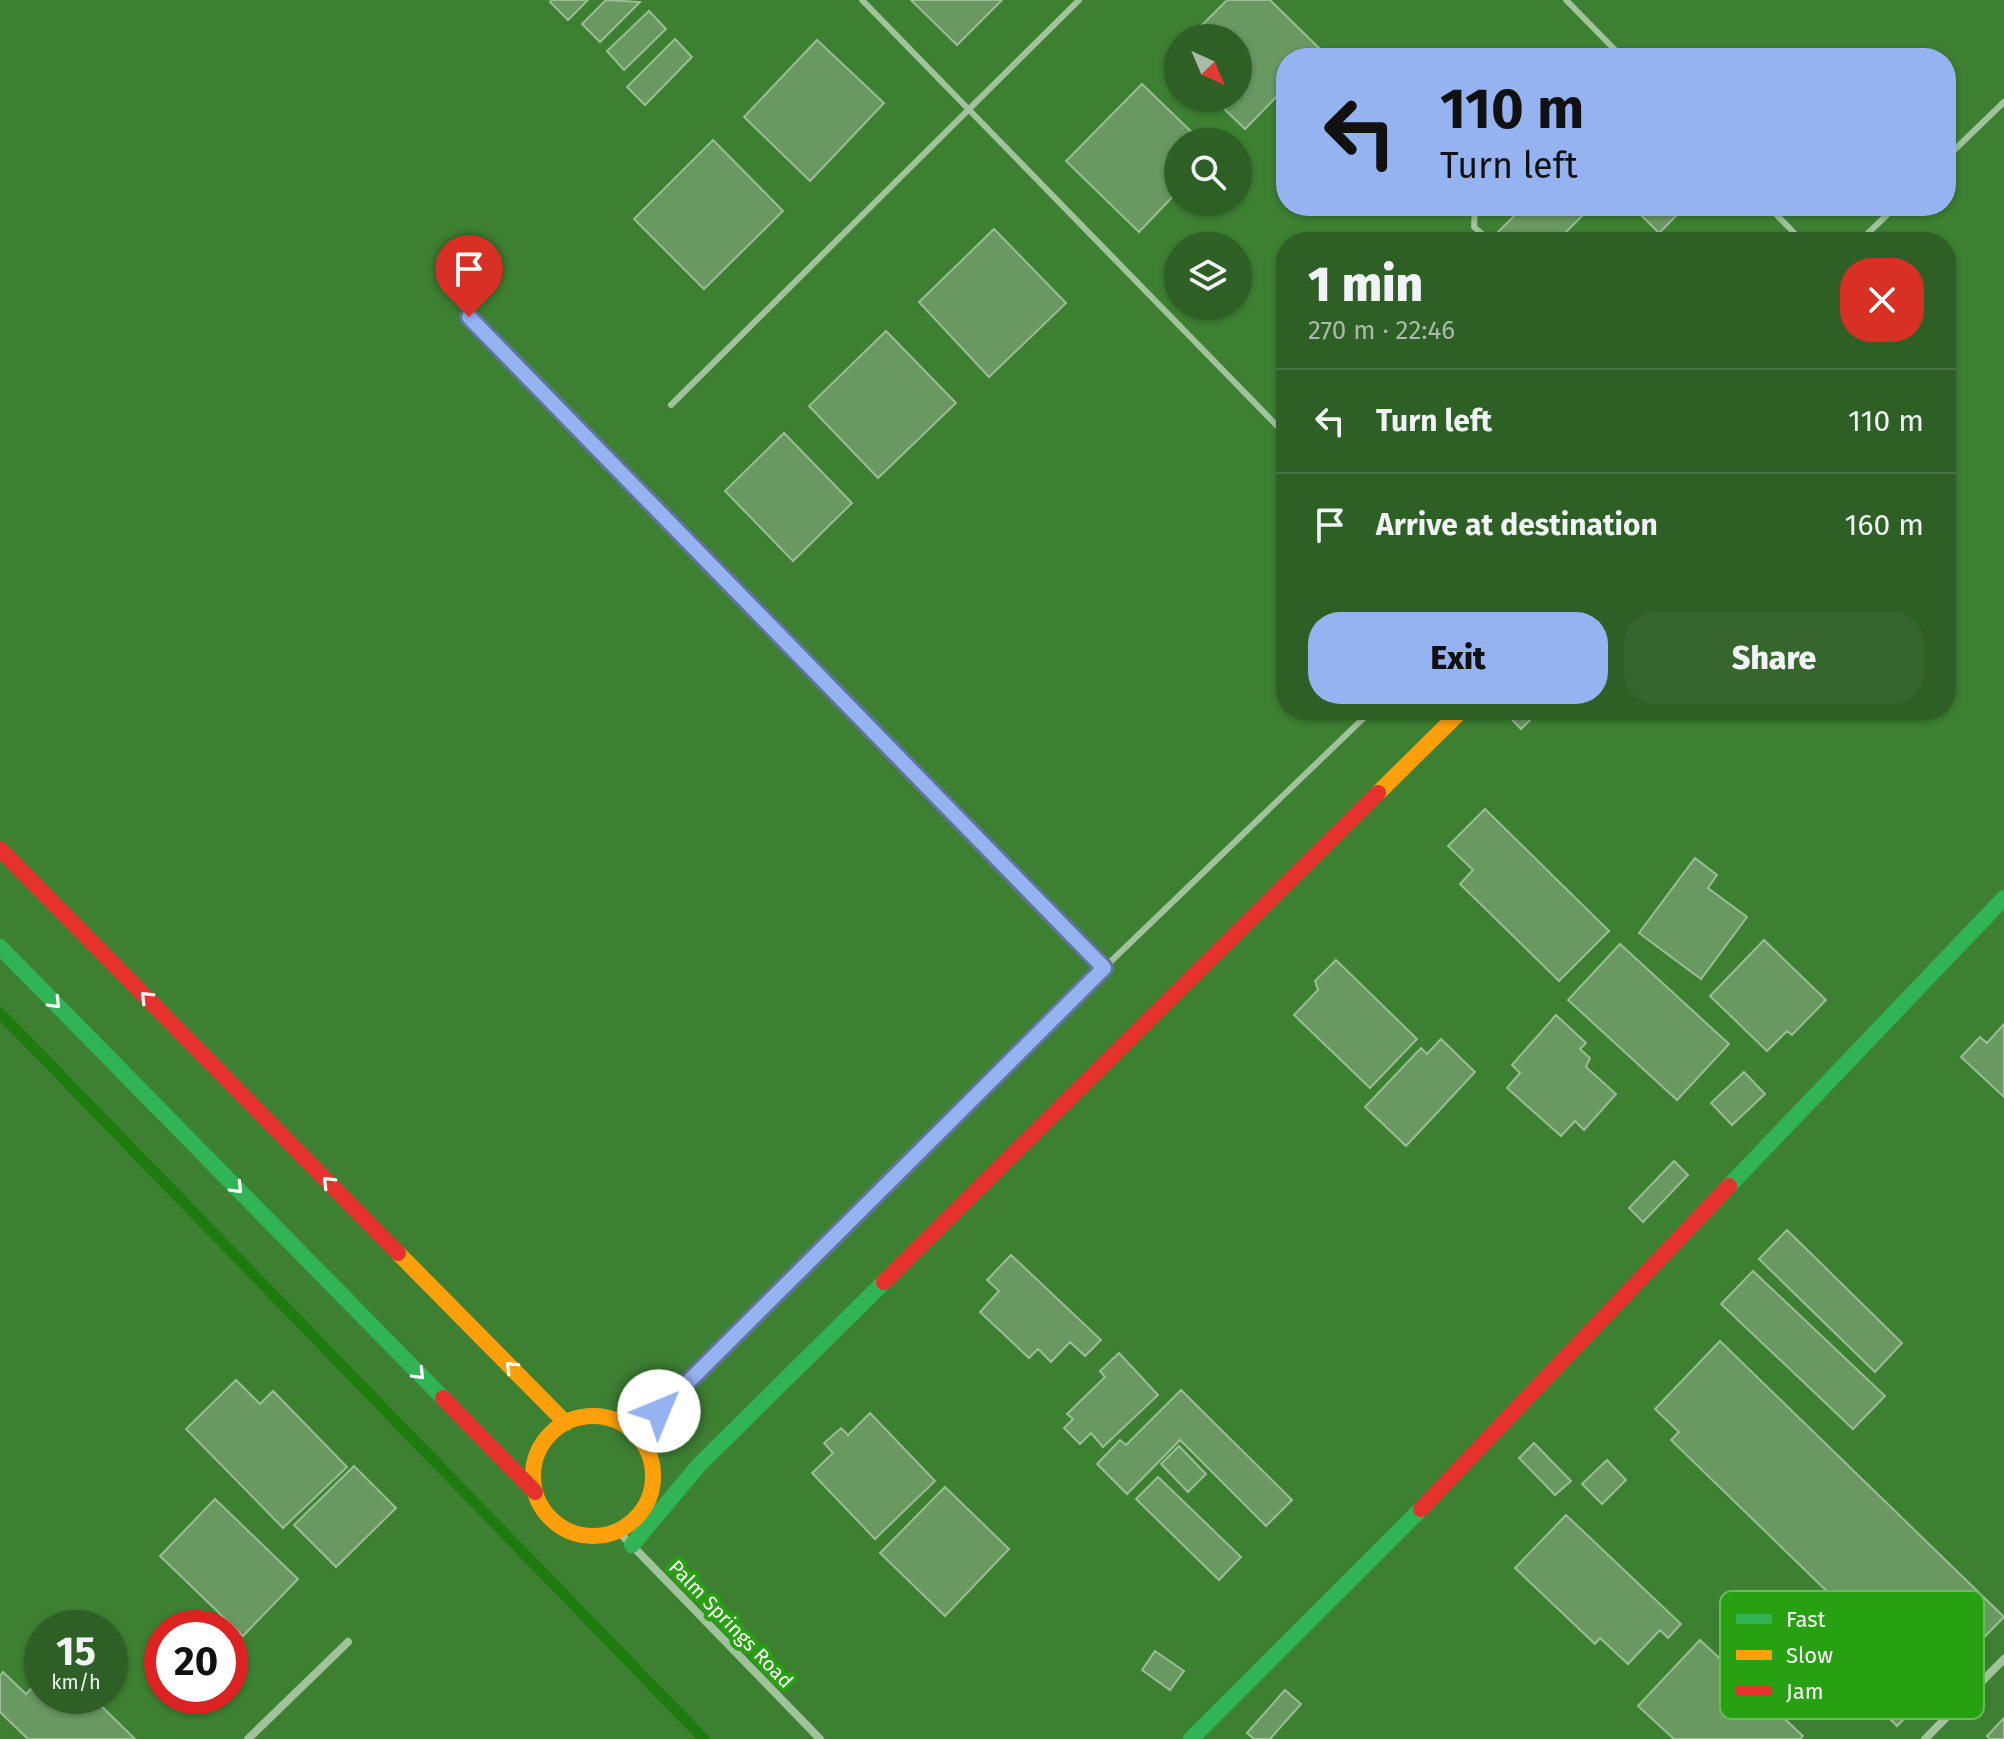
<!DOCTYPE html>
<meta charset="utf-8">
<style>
:root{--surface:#2e6026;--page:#36662e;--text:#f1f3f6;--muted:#a7bba7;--line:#497543;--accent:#95b2f1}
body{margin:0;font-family:"Fira Sans",sans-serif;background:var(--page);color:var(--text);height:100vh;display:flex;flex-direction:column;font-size:30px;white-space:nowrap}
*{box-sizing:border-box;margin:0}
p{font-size:26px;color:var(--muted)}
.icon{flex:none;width:44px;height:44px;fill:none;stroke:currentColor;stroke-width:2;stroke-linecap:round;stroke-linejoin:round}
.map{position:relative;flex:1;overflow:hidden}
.side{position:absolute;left:1276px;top:232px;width:680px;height:488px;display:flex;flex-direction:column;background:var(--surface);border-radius:32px;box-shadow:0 2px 6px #0004}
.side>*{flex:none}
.hud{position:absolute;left:1276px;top:48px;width:680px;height:168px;border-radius:32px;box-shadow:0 2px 6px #0004;background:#95b2f1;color:#111;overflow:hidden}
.needle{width:52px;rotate:136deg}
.controls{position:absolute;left:1164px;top:24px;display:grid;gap:16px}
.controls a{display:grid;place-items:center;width:88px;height:88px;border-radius:50%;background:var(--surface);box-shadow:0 2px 6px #0004;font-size:40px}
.speed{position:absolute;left:24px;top:1610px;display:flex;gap:16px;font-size:40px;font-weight:700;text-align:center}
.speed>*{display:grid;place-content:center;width:104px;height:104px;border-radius:50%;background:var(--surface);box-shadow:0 2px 6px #0004;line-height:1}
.speed small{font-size:20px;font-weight:400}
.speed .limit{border:12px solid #d22;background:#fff;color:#111}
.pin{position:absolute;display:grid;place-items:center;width:68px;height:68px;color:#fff;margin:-82px -34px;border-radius:50% 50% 50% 0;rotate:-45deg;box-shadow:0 0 8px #0007}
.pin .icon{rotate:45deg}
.me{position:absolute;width:88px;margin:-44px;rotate:45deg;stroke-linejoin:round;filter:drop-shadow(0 0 6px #0008)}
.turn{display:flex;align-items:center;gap:28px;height:168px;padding:0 32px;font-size:36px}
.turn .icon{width:104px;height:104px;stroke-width:2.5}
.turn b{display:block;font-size:56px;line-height:68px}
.round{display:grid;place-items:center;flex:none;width:84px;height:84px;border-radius:32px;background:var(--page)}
.head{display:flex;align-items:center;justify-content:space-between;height:136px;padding:0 32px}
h1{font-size:48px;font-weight:800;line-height:60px}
.cta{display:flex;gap:16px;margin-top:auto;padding:16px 32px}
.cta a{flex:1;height:92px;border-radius:32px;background:var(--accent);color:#111;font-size:32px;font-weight:800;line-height:92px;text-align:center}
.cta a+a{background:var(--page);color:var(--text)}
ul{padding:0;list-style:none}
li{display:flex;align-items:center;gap:24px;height:104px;padding:0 32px;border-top:2px solid var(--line)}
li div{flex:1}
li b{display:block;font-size:30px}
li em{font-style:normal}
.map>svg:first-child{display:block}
</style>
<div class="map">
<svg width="2004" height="1739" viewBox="0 0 2004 1739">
<rect width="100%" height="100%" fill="#3d8032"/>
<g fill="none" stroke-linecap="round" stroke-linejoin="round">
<!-- stream -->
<path stroke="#1e7c0f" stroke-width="11" d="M0,1013L704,1739"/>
</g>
<!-- building -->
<path fill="#699861" stroke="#99be93" stroke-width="2" d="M552,0H588L568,20L550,2Z
M606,0L640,2L600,42L582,24Z
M911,0H1002L957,45Z
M1227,0H1270L1322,51L1315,58H1286V87L1245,129L1213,98H1238V38H1189Z
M649,11L666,29L624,70L607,51Z
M675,39L692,57L645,105L627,87Z
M817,40L884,103L810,181L744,117Z
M1142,84L1202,142H1178V191L1139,232L1066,161Z
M713,140L783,211L704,289L634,219Z
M1524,206H1592L1556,242H1504L1496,234Z
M1632,206H1686L1659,233Z
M994,229L1066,303L989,377L919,302Z
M886,331L956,403L878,478L809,406Z
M784,433L852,503L793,561L725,491Z
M1503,710H1540L1521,729Z
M1485,809L1609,931L1559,981L1460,884L1473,870L1448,846Z
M1695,858L1717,875L1708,888L1747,917L1701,979L1639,933Z
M1764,940L1826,1000L1792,1035L1787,1031L1767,1051L1710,996Z
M1620,944L1729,1044L1677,1100L1568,1000Z
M1336,960L1417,1039L1370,1088L1294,1015L1318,990L1315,981Z
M1556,1015L1586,1043L1580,1049L1590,1058L1586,1067L1616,1094L1584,1130L1575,1121L1561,1136L1507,1088L1520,1073L1512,1065Z
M2004,1024V1097L1961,1057L1980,1037L1987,1043Z
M1441,1039L1475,1072L1406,1146L1365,1107L1421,1048L1427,1054Z
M1744,1072L1765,1094L1732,1125L1711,1103Z
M1674,1161L1688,1175L1643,1222L1629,1208Z
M1787,1230L1902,1343L1875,1372L1759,1259Z
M1011,1255L1101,1340L1085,1356L1070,1342L1051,1362L1038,1349L1029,1358L980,1312L999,1291L987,1280Z
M1753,1271L1885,1396L1853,1429L1721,1304Z
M1720,1341L2004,1617L1897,1726L1877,1706L1907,1676L1894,1663L1906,1651L1883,1629L1871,1634L1671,1440L1679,1432L1655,1409Z
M1119,1353L1158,1395L1103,1447L1091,1433L1080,1444L1064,1428L1073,1419L1067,1414L1105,1377L1100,1371Z
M236,1380L260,1404L273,1391L347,1467L283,1528L186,1429Z
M1181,1390L1292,1500L1266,1526L1180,1440L1127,1494L1097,1464L1120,1440L1126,1445Z
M870,1413L935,1481L875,1539L812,1473L833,1453L824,1443L841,1428L848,1435Z
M1534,1443L1571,1481L1555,1495L1519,1458Z
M1179,1446L1206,1474L1188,1492L1161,1464Z
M1607,1460L1626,1480L1602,1504L1582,1484Z
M354,1466L396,1508L336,1567L294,1525Z
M1158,1477L1241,1557L1219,1580L1136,1499Z
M945,1487L1009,1549L945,1616L880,1553Z
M215,1499L298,1579L243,1636L160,1556Z
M1566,1515L1681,1624L1668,1638L1660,1630L1628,1664L1600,1638L1595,1644L1515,1568Z
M1700,1640L1803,1736L1800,1739H1674L1638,1706Z
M1155,1651L1184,1671L1170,1690L1142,1670Z
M3,1672L26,1694L42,1678V1696H91L135,1739H28L0,1712V1676Z
M1285,1690L1301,1704L1270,1739H1254L1247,1733Z
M2004,1718V1739H1990L1987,1736Z"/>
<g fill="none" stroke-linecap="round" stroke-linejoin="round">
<!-- lane -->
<path stroke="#a0c39b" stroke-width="6" d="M862,0L1286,435
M1566,0L1623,58
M1946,158L2004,102
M1475,206L1474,227L1492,242
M1768,206L1803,242
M1859,242L1896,206
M469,317L1104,968
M671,405L1079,0
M636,1434L1104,968L1372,710"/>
<!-- street -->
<path stroke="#a0c39b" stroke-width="8" d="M618,1531L820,1739
M248,1739L348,1642
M1925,1739L2004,1659"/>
<!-- fast -->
<path stroke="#30b455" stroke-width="16" d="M0,947L443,1398
M1729,1186L2004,898
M632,1545L699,1465L884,1282
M1191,1739L1421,1509"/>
<!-- slow -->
<path stroke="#ff9f0a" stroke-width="16" d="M1378,793L1462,710
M398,1253L566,1423
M533 1476a60 60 0 1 1 120 0a60 60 0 1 1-120 0Z"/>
<!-- jam -->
<path stroke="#e5322d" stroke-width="16" d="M0,849L398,1253
M884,1282L1378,793
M443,1398L535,1492
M1421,1509L1729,1186"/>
</g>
<!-- one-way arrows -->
<defs><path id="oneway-chevron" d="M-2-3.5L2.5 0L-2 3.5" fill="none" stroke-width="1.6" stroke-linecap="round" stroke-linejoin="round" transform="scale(2)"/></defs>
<g stroke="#fff">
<use href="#oneway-chevron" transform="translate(146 997) rotate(-135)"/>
<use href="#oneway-chevron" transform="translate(55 1003) rotate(46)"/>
<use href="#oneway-chevron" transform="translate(328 1182) rotate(-135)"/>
<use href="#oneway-chevron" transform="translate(237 1188) rotate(46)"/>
<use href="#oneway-chevron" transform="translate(511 1367) rotate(-135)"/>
<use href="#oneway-chevron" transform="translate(419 1374) rotate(46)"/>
</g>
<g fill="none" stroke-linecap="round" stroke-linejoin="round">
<defs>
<path id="route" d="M469,317L1104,968L659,1411"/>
</defs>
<!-- route casing -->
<use href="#route" stroke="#61749d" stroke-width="20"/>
<!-- route -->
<use href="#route" stroke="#95b2f1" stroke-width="14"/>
</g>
<g text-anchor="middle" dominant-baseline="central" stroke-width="8" stroke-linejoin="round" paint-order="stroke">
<!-- street labels -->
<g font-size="20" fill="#fff" stroke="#27a012">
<text transform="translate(731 1624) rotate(46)">Palm Springs Road</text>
</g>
</g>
<!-- legend -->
<rect x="1720" y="1591" width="264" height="128" rx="12" fill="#27a012" stroke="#68bc59" stroke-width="2"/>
<rect x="1736" y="1614" width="36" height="10" fill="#30b455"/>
<rect x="1736" y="1650" width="36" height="10" fill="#ff9f0a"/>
<rect x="1736" y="1686" width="36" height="10" fill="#e5322d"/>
<g font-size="22" fill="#fff">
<text x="1786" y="1627">Fast</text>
<text x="1786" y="1663">Slow</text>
<text x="1786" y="1699">Jam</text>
</g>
</svg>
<div class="controls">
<a><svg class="needle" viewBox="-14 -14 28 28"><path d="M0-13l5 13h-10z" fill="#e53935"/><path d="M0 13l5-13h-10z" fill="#a7bba7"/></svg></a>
<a><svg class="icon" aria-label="search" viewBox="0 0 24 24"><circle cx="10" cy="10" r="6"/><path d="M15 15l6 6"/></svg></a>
<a><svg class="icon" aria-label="layers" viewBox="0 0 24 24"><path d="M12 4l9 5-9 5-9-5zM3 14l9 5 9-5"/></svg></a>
</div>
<div class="speed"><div>15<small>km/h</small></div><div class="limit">20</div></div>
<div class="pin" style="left:469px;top:317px;background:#d93025"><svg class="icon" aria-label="arrive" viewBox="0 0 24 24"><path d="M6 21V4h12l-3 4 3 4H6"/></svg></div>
<svg class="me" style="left:659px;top:1411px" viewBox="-20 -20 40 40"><circle r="19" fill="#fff"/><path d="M0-13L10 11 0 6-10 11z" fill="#95b2f1"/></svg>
<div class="hud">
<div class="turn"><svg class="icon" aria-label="left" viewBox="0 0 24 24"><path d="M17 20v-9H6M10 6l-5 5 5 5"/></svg><div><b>110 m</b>Turn left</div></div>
</div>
<section class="side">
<div class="head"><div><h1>1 min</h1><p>270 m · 22:46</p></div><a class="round" style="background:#d93025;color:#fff"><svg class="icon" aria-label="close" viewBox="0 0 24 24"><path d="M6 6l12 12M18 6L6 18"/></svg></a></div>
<ul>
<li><svg class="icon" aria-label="left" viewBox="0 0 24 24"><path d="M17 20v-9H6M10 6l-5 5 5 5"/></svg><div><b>Turn left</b></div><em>110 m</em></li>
<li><svg class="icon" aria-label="arrive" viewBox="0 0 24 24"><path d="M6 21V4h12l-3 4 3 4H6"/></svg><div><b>Arrive at destination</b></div><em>160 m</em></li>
</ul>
<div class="cta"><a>Exit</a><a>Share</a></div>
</section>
</div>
